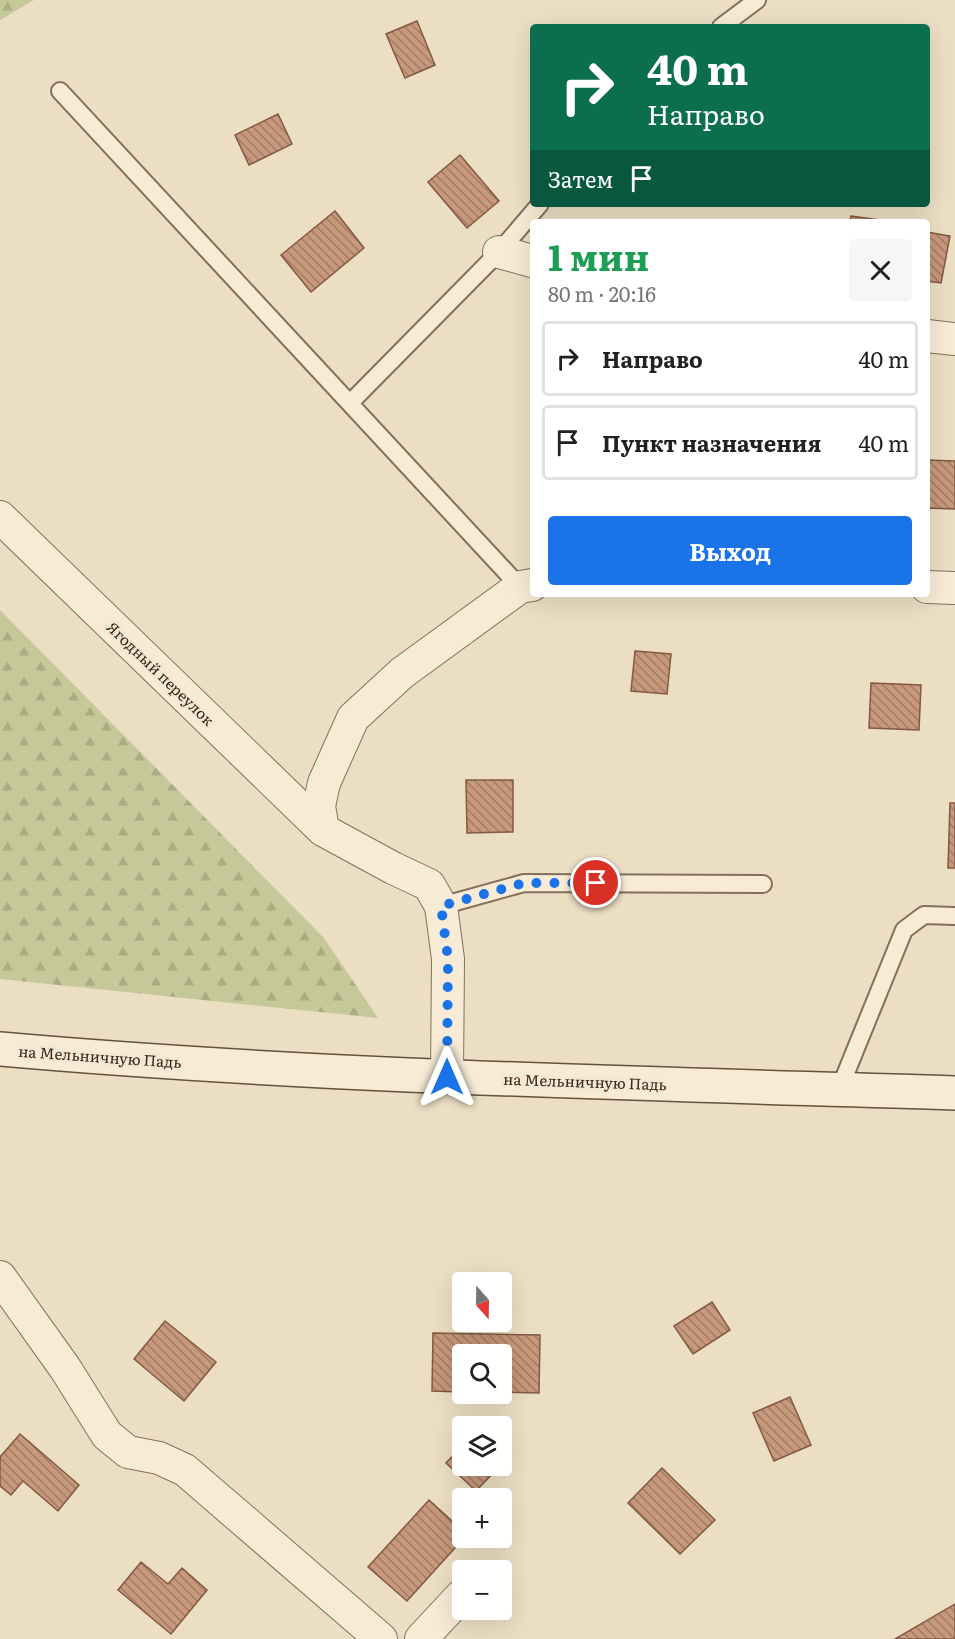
<!DOCTYPE html>
<html lang="ru">
<meta charset="utf-8">
<style>
:root{--surface:#fff;--page:#f6f6f6;--text:#202124;--muted:#757577;--line:#e0e0e0;--accent:#1a73e8}
body{margin:0;font-family:Literata,serif;background:var(--page);color:var(--text);height:100vh;display:flex;flex-direction:column;font-size:22px;white-space:nowrap}
*{box-sizing:border-box;margin:0}
p{font-size:20px;color:var(--muted)}
.icon{flex:none;width:33px;height:33px;fill:none;stroke:currentColor;stroke-width:2;stroke-linecap:round;stroke-linejoin:round}
.map{position:relative;flex:1;overflow:hidden}
.details{position:absolute;left:530px;top:219px;width:400px;height:378px;display:flex;flex-direction:column;background:var(--surface);border-radius:6px;box-shadow:0 6px 24px #0002}
.details>*{flex:none}
.top-card{position:absolute;left:530px;top:24px;width:400px;height:183px;border-radius:6px;box-shadow:0 6px 24px #0002;background:#0b6e4f;color:#fff;overflow:hidden}
.needle{width:39px;rotate:160deg}
.controls{position:absolute;left:452px;top:1272px;display:grid;gap:12px}
.controls a{display:grid;place-items:center;width:60px;height:60px;border-radius:6px;background:var(--surface);box-shadow:0 6px 24px #0002;font-size:30px}
.pin{position:absolute;display:grid;place-items:center;width:51px;height:51px;color:#fff;margin:-26px;border:3px solid #fff;border-radius:50%;box-shadow:0 2px 6px #0007}
.me{position:absolute;width:66px;margin:-33px;rotate:0deg;stroke-linejoin:round;filter:drop-shadow(0 0 4px #0008)}
.turn{display:flex;align-items:center;gap:21px;height:126px;padding:0 18px;font-size:27px}
.turn .icon{width:78px;height:78px;stroke-width:2.5}
.turn b{display:block;font-size:42px;line-height:51px}
.then{display:flex;align-items:center;height:57px;padding:0 18px;background:#0003;gap:12px;font-size:22px}
.round{display:grid;place-items:center;flex:none;width:63px;height:63px;border-radius:6px;background:var(--page)}
.overview{display:flex;align-items:center;justify-content:space-between;height:102px;padding:0 18px}
h1{font-size:36px;font-weight:700;line-height:45px;color:#1e9e55}
.button{display:flex;gap:12px;margin-top:auto;padding:12px 18px}
.button a{flex:1;height:69px;border-radius:6px;background:var(--accent);color:#fff;font-size:24px;font-weight:700;line-height:69px;text-align:center}
ul{padding:0;list-style:none}
li{display:flex;align-items:center;gap:18px;height:75px;margin:0 12px 9px;padding:0 6px;border:3px solid var(--line);border-radius:6px}
li div{flex:1}
li b{display:block;font-size:22px}
li em{font-style:normal}
.map>svg:first-child{display:block}
</style>
<div class="map">
<svg width="955" height="1639" viewBox="0 0 955 1639">
<defs>
<pattern id="forest-firs" width="22" height="20" patternUnits="userSpaceOnUse" patternTransform="scale(1.5)"><rect width="22" height="20" fill="#c5c898"/><path d="M5 1l3.5 6h-7zM16 11l3.5 6h-7z" fill="#aaac83"/></pattern>
<pattern id="building-back-hatch" width="6" height="6" patternUnits="userSpaceOnUse" patternTransform="scale(1.5)"><rect width="6" height="6" fill="#c7987b"/><path d="M-1 5l2 2M0 0l6 6M5-1l2 2" fill="none" stroke="#a27c64"/></pattern>
</defs>
<rect width="100%" height="100%" fill="#ebdec3"/>
<!-- forest -->
<path fill="url(#forest-firs)" d="M0,0H34L0,20Z
M0,610L324,938L378,1018L0,979Z"/>
<!-- building -->
<path fill="url(#building-back-hatch)" stroke="#825942" stroke-width="1.5" d="M417,21L435,65L405,78L386,34Z
M278,114L292,144L249,165L235,135Z
M460,155L499,201L467,228L428,182Z
M335,211L364,248L311,292L281,255Z
M851,216L886,221V222H850Z
M927,232L950,236L941,283L927,281Z
M927,460L955,461V509L927,508Z
M635,651L671,654L667,694L631,691Z
M871,683L921,685L919,730L869,728Z
M466,780H513V832L467,833Z
M950,803H955V868H948Z
M712,1302L730,1330L693,1354L674,1326Z
M165,1321L216,1362L184,1401L134,1359Z
M433,1333L540,1335L539,1393L501,1392V1354H462V1392L432,1391Z
M790,1397L811,1445L774,1461L753,1413Z
M20,1434L79,1485L58,1511L23,1481L11,1495L0,1486V1457Z
M501,1445L510,1454L501,1464Z
M462,1446V1466H500L476,1491L446,1463Z
M662,1468L715,1520L680,1554L628,1503Z
M429,1500L462,1530V1538H464L407,1601L368,1567Z
M141,1562L168,1584L182,1568L207,1590L171,1634L118,1590Z
M955,1604V1639H895Z"/>
<g fill="none" stroke-linecap="round" stroke-linejoin="round">
<defs>
<path id="lane" d="M721,27L757,0
M60,91L520,587
M350,403L499,252L540,204
M441,906L524,883L763,884
M839,1090L904,930L924,915L955,916"/>
<path id="street" d="M499,252L532,261
M927,336L955,339
M0,517L323,830
M927,587L955,588
M447,1077L448,959L441,906L429,885L393,868L323,830L319,806L324,783L353,718L402,673L520,587L532,585
M0,1277L65,1368L107,1435L128,1452L159,1458L185,1470L381,1639
M421,1639L462,1595"/>
<path id="secondary" d="M0,1049C317,1077 637,1083 955,1093"/>
</defs>
<!-- lane casing -->
<use href="#lane" stroke="#846f5b" stroke-width="20"/>
<!-- street casing -->
<use href="#street" stroke="#846f5b" stroke-width="34"/>
<!-- secondary casing -->
<use href="#secondary" stroke="#66503e" stroke-width="36"/>
<!-- lane -->
<use href="#lane" stroke="#f7ebd6" stroke-width="16"/>
<!-- street -->
<use href="#street" stroke="#f7ebd6" stroke-width="32"/>
<!-- secondary -->
<use href="#secondary" stroke="#f7ebd6" stroke-width="33"/>
</g>
<g fill="none" stroke-linecap="round" stroke-linejoin="round">
<!-- route -->
<path stroke="#1a73e8" stroke-width="10" stroke-dasharray="0 18" d="M447,1077L448,959L441,906L524,883H596"/>
</g>
<g text-anchor="middle" dominant-baseline="central" stroke-width="6" stroke-linejoin="round" paint-order="stroke">
<!-- street labels -->
<g font-size="15" fill="#35281e" stroke="#f3e8d2">
<text transform="translate(161 673) rotate(44)">Ягодный переулок</text>
<text transform="translate(100 1056) rotate(4)">на Мельничную Падь</text>
<text transform="translate(585 1081) rotate(2)">на Мельничную Падь</text>
</g>
</g>
</svg>
<div class="controls">
<a><svg class="needle" viewBox="-14 -14 28 28"><path d="M0-13l5 13h-10z" fill="#e53935"/><path d="M0 13l5-13h-10z" fill="#757577"/></svg></a>
<a><svg class="icon" aria-label="search" viewBox="0 0 24 24"><circle cx="10" cy="10" r="6"/><path d="M15 15l6 6"/></svg></a>
<a><svg class="icon" aria-label="layers" viewBox="0 0 24 24"><path d="M12 4l9 5-9 5-9-5zM3 14l9 5 9-5"/></svg></a>
<a>+</a>
<a>−</a>
</div>
<div class="pin" style="left:596px;top:883px;background:#d93025"><svg class="icon" aria-label="arrive" viewBox="0 0 24 24"><path d="M6 21V4h12l-3 4 3 4H6"/></svg></div>
<svg class="me" style="left:447px;top:1077px" viewBox="-20 -20 40 40"><path d="M0-17L14 15 0 8-14 15z" fill="#1a73e8" stroke="#fff" stroke-width="4"/></svg>
<div class="top-card">
<div class="turn"><svg class="icon" aria-label="right" viewBox="0 0 24 24"><path d="M7 20v-9h11M14 6l5 5-5 5"/></svg><div><b>40 m</b>Направо</div></div>
<div class="then">Затем<svg class="icon" aria-label="arrive" viewBox="0 0 24 24"><path d="M6 21V4h12l-3 4 3 4H6"/></svg></div>
</div>
<section class="details">
<div class="overview"><div><h1>1 мин</h1><p>80 m · 20:16</p></div><a class="round"><svg class="icon" aria-label="close" viewBox="0 0 24 24"><path d="M6 6l12 12M18 6L6 18"/></svg></a></div>
<ul>
<li><svg class="icon" aria-label="right" viewBox="0 0 24 24"><path d="M7 20v-9h11M14 6l5 5-5 5"/></svg><div><b>Направо</b></div><em>40 m</em></li>
<li><svg class="icon" aria-label="arrive" viewBox="0 0 24 24"><path d="M6 21V4h12l-3 4 3 4H6"/></svg><div><b>Пункт назначения</b></div><em>40 m</em></li>
</ul>
<div class="button"><a>Выход</a></div>
</section>
</div>
